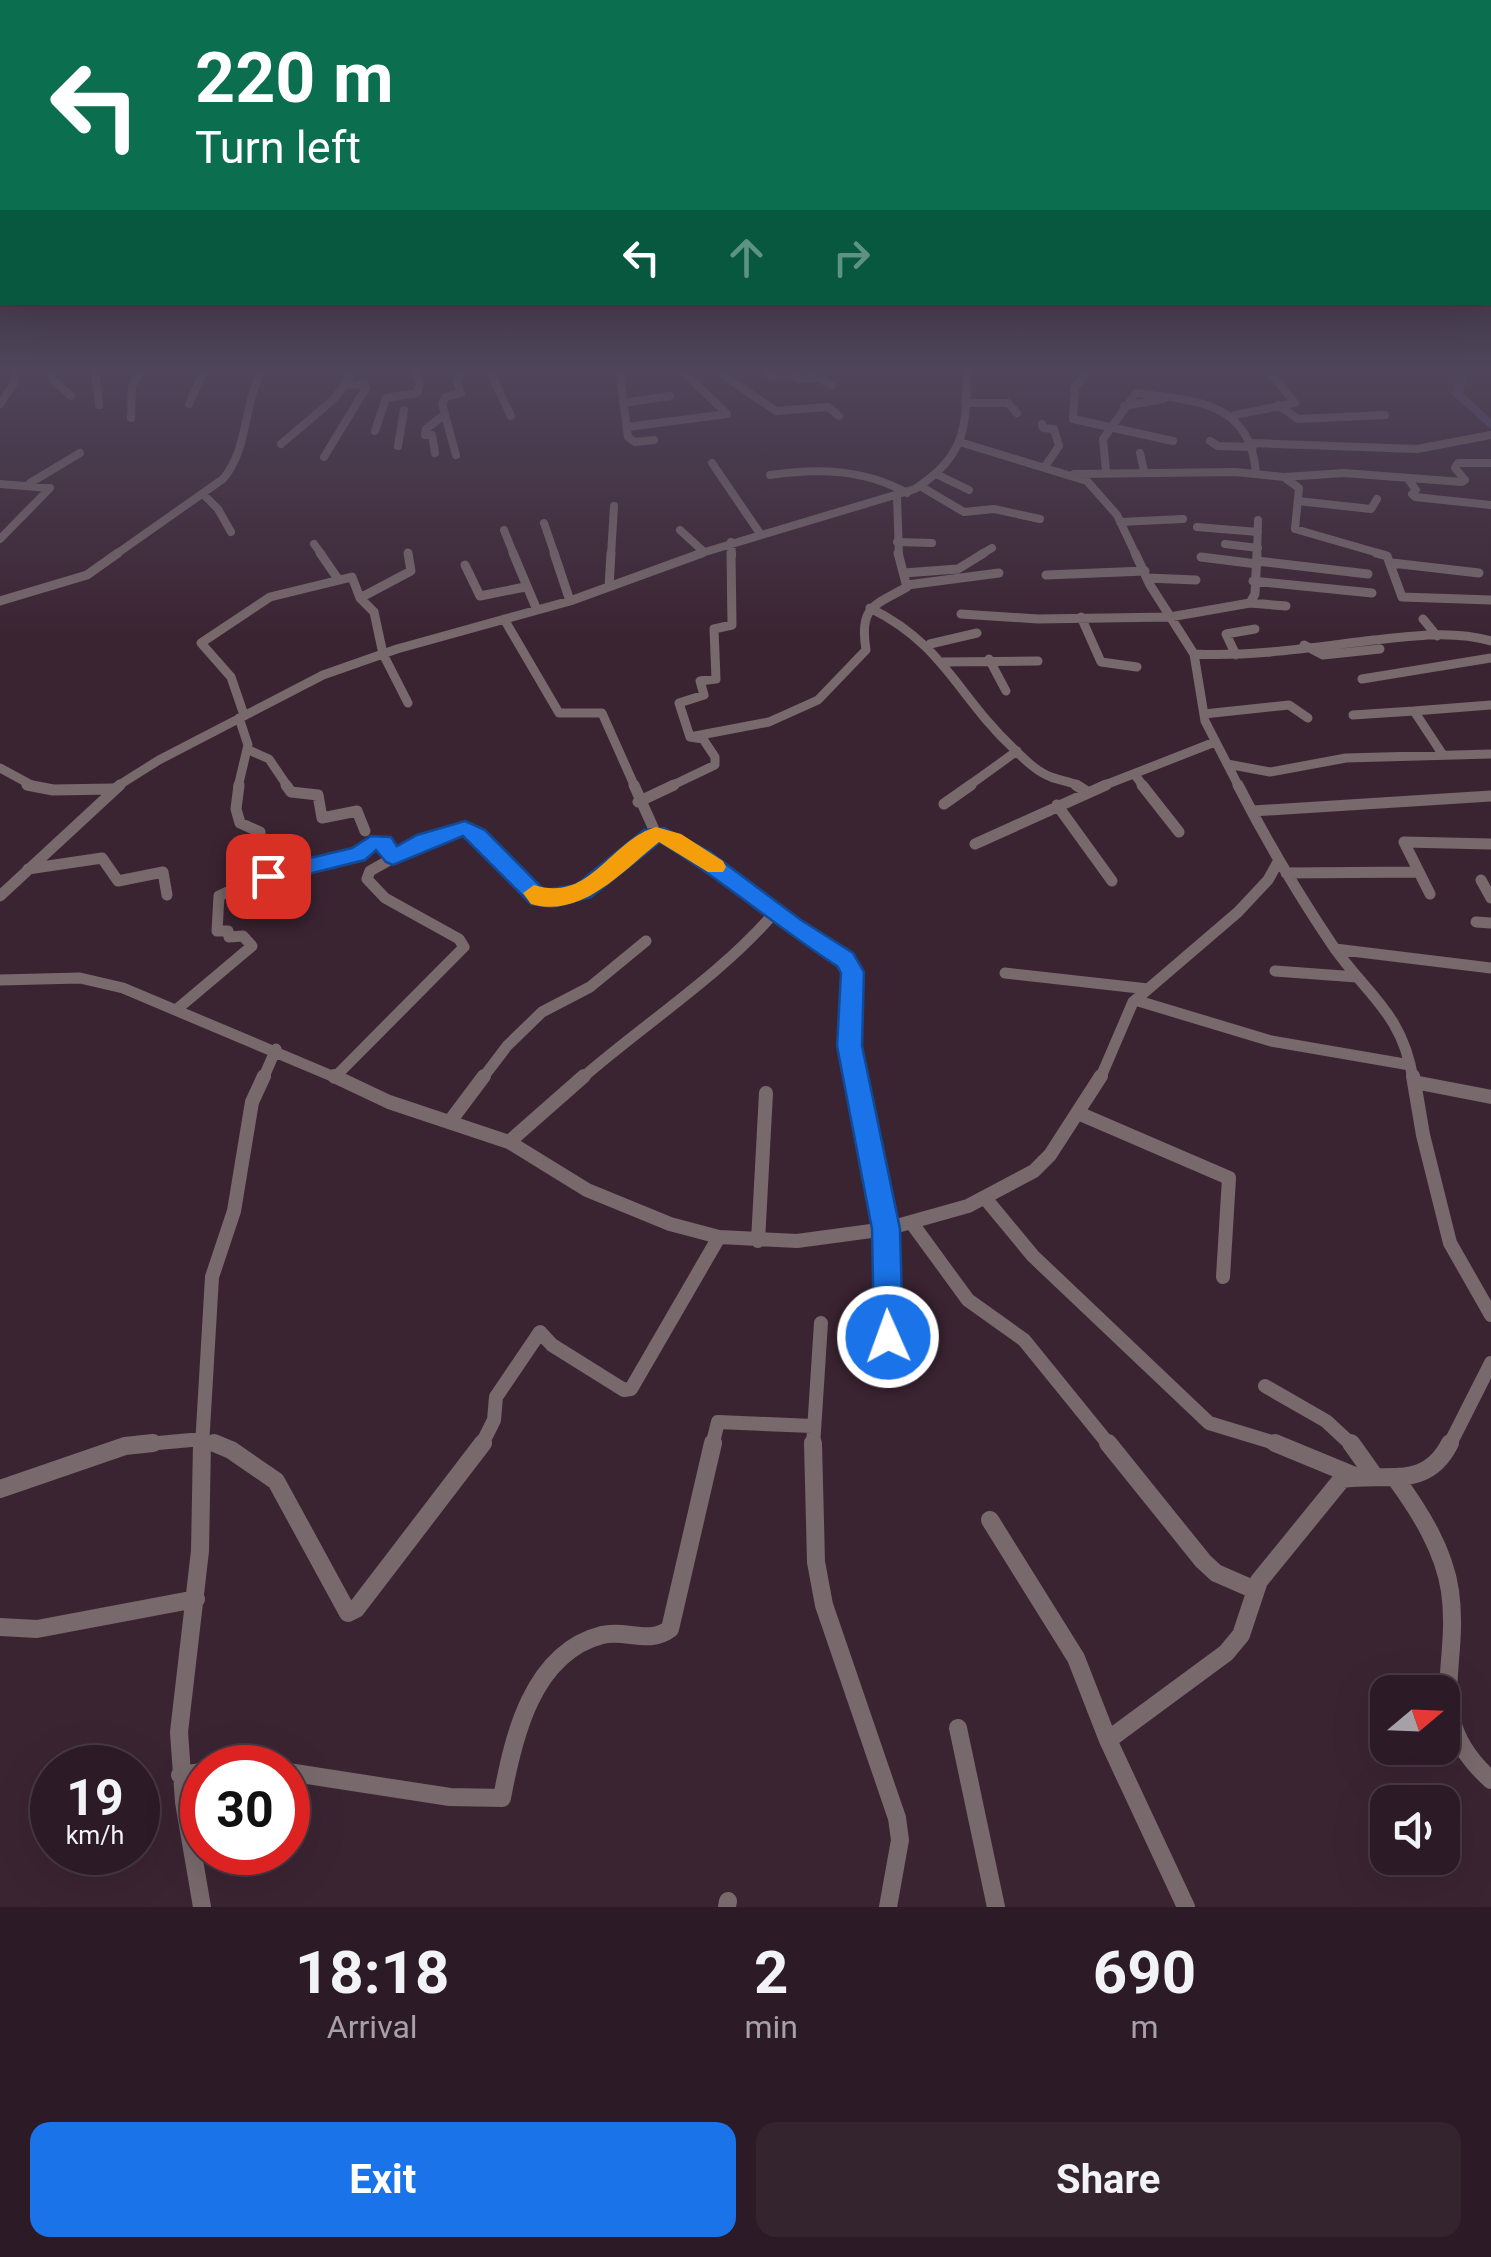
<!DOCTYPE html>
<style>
:root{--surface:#2c1b26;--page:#34242e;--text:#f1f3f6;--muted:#a6a1a7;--line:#483943;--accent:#1a73e8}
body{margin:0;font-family:Roboto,sans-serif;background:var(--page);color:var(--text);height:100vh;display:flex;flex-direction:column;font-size:38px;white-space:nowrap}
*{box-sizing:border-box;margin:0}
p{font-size:32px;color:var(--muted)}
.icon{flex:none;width:55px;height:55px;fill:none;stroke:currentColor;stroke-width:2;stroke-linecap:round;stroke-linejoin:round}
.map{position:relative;height:1907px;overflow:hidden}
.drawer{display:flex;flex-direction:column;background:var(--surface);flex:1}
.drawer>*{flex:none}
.guide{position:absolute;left:0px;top:0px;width:1492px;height:305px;box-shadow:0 10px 40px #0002,0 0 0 2px var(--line);background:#0b6e4f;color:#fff;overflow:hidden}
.needle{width:65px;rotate:71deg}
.buttons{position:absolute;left:1370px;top:1675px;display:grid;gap:20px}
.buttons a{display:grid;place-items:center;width:90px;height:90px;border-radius:20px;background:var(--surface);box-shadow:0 10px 40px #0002,0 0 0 2px var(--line);font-size:50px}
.speed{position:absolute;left:30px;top:1745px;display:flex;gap:20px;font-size:50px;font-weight:700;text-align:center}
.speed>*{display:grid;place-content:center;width:130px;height:130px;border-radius:50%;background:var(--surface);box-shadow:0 10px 40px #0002,0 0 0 2px var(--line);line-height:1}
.speed small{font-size:25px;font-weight:400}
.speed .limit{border:15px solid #d22;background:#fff;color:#111}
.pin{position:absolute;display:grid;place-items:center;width:85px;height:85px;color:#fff;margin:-42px;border-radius:20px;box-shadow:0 5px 15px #0006}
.me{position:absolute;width:110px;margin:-55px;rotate:358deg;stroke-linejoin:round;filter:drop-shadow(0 0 8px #0008)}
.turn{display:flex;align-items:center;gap:35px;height:210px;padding:0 30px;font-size:45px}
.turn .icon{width:130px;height:130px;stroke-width:2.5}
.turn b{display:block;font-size:70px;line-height:85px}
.lanes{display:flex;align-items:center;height:95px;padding:0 30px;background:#0003;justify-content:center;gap:50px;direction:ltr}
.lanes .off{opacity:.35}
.eta{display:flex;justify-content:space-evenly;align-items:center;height:170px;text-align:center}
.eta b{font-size:60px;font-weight:700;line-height:70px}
.action{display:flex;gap:20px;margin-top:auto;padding:20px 30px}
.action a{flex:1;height:115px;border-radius:20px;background:var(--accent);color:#fff;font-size:40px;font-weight:700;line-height:115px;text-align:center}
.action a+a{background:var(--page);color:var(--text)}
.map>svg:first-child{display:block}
</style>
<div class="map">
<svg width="1491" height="1907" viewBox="0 0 1491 1907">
<rect width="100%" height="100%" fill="#3b2432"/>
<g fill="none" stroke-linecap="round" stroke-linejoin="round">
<!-- river -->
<path fill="#564b74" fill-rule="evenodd" d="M1458,370H1468L1463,393L1491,419V429L1451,394Z"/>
<!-- minor-far4 -->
<path stroke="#78696c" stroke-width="8" d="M51,370L52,379L71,396
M95,370L99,405
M489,370L511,416
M615,370L620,375L628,437L635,442L654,440
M726,370L721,372L723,375L776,411L828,407L839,416
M765,370L773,377
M789,370L798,379L820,378L832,385
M1084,370V377L1075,387L1073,419L1173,441
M623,403L670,396
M965,403H1008L1017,413
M0,404L14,383L16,370
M189,404L204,370
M1278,405L1298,419L1385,415
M1124,406L1163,399
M1235,415L1295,403L1268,370
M131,418L132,386L141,370
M1042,424L1043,428L1054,429L1059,446L1046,465
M627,427L727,414L682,370
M375,431L386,398L417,393L420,385L415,370
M1210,441L1218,446L1253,447
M963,443L1087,481L1117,515L1136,555
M1251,443L1417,449L1491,435
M281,444L334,399L355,370
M398,446L404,410
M435,453L432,435H425L426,429L444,415
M1140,453L1144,471
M456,455L442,404L446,397L461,393L457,382L463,370
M324,457L366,388L364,384L345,385
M712,463L761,535
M1106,472L1103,439L1136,393C1197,401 1250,401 1256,473
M936,474L969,490
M1074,474L1235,472L1284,477L1344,473L1462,482L1465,480L1455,468L1458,463H1491
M770,475C818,468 864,469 907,493
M1285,478L1299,488L1295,529L1385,555
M1408,479L1416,490L1412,494L1415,497L1491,505
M30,483L80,453
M0,484L50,488L0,539
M920,486L964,512L994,509L1040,519
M203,494L218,509L231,532
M897,496L899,555
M1298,501L1371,509L1377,499
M1120,522L1183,519
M544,523L555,555
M1197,527L1258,532
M504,530L514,555
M680,530L704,552
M731,542L732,555
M897,542L932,543
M314,544L322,555
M1225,544L1258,548
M115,555L223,479C249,448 243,405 262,370
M611,555L614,506
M695,555L915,489C967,454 966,428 967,370
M980,555L992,548
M1257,555L1258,520"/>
<!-- minor-far3 -->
<path stroke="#78696c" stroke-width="9" d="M320,553L338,579
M513,553L537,610
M554,553L570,601
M1135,553L1150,585L1194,654L1205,721L1239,787
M1376,553L1387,556L1402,597L1491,600
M1201,557L1257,564
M1257,561L1368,574
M1392,563L1479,573
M465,565L480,596L525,587
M904,573L958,569L984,553
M1046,575L1145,571
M1148,578L1196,580
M1253,581L1372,593
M907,585L999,573
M609,587L611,553
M360,598L411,571L408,553
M0,601L87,575L118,553
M1250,603L1286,606
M870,608C944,644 958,697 1014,749C1024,759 1037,772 1051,777C1061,781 1071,781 1081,787
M961,614L1038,619L1170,617L1250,603L1255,594L1257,553
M1081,617L1101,662L1137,667
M504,619L559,713H602L635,787
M1423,619L1437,636
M930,644L977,633
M1304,645L1323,655L1380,649
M1194,654C1254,657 1314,647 1374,640C1412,636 1454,630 1491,641
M1236,655L1226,634L1255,629
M989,659L1006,691
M943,662L1038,661
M1362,679L1491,658
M1204,714L1289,705L1308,718
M244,715L231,677L201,643L270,597L352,577L360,598L374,612L383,654L408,703
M1353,715L1414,711
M690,737L679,703L704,695L700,681L716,679L714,629L732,625L731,553
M251,751L269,759L288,787
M1443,755L1414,711L1491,705
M1227,764L1270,772L1346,758L1491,754
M0,768L35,787
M1135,775L1144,787
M116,787L159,760L323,675L397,649L570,601L702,553
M238,787L248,745L239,718
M669,787L715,765V757L703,739L690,737L769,722L818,700L866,650C859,607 873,606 907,587L898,553
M967,787L1017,751
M1100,787L1215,742"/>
<!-- minor-far2 -->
<path stroke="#78696c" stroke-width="11" d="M27,785L53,790L113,789
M239,785L236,809L240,823L260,832L262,877
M286,785L291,792L318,795L322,818L357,811L365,831
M634,785L656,834L708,859L791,925L850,963V1047L856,1079
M1076,785L1087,792
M1142,785L1179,832
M1238,785C1266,840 1297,892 1331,943C1365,994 1402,1011 1413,1079
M638,802L674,785
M944,804L971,785
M1057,805L1112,881
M1253,811L1491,796
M975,844L1106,785
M28,869L102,858L118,881L163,872L167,895
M1286,873L1419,872
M1481,880L1491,898
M1430,894L1404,842L1491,844
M0,896L120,785
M1476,922L1491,923
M1335,949L1491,968
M1275,971L1357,977
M1005,973L1148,989
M0,980L80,978L123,988L339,1079
M1135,1000L1271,1041L1410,1065
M176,1010L252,946L243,936L229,937L228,931H217L219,896L260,877L334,857L357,855L371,843L384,842L393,857
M334,1078L464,947L459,939L385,898L367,879L370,871L425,840L465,828L477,835L538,898C590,900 616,860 656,834
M263,1079L276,1049
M482,1079L507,1046L542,1012L590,987L646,941
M581,1079C645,1023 720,976 775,912
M1100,1079L1133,1002L1238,912L1268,880L1278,862"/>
<!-- minor-far1 -->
<path stroke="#78696c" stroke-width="14" d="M334,1076L389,1102L509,1142L587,1190L670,1224L719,1237L797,1241L886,1229L968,1206L1034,1171L1050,1155L1101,1076
M856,1076C866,1126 880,1177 886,1227C893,1286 871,1321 912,1374
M1413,1076L1423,1135L1450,1243L1491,1315
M1414,1082L1491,1097
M1078,1113L1229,1178L1223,1277
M451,1120L484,1076
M509,1142L584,1076
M985,1198L1033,1256L1209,1423L1285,1446
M911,1222L968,1300L1024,1340L1110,1446
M758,1241L766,1093
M1265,1386L1326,1421L1353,1446
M125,1446L202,1439L220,1446
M202,1446L212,1277L234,1211L252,1102L264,1076
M481,1446L494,1420L496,1397L540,1332L552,1345L624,1390L631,1389L719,1237
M712,1446L718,1422L812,1426
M813,1446L821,1323
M1449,1446L1491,1363"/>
<!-- minor -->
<path stroke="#78696c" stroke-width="18" d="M202,1443L200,1551L179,1732L184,1802L202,1907
M214,1443L231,1450L276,1481L348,1613L356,1609L483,1443
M813,1443L816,1562L824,1605L897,1818L900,1840L888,1907
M1108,1443L1203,1561L1216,1573L1255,1590
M1275,1443L1355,1476
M1351,1443L1373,1474
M1396,1479C1420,1512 1444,1550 1450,1591C1461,1669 1421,1717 1491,1780
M0,1489L125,1446L153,1443
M990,1520L1076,1658L1108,1740L1186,1907
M0,1627L37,1629L196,1599
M958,1728L996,1907
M1108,1740L1226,1653L1241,1635L1259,1581L1342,1479C1387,1472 1426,1491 1450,1443
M288,1772L450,1797L502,1798C513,1738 532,1653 602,1635C626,1629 648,1645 670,1629L713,1443
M180,1775L202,1772
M727,1907L728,1901"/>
</g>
<!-- sky -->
<linearGradient id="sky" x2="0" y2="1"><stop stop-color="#20141c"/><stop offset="0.58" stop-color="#4f455a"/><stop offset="1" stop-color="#4f455a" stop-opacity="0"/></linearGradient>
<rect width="1491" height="637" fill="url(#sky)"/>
<!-- route -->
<path fill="#1a73e8" stroke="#114b97" stroke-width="2.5" d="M465,821L485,830L544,890L576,885L644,830L664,828L710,852L801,920L853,953L864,972L862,1046L900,1229L903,1337L899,1347L888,1352L878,1347L874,1337L872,1229L837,1046L841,973L837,966C776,927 722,879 660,842L591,897L552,907L531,904L463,836L393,865L386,862L376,850L365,860L268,884L257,876L268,868L352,848L371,836L391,837L397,846L417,835Z"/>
<!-- slow -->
<path fill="#f59e0b" d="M656,827L681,834L723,861L726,867L723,872H708L659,842C623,871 581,919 531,904L523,893L534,885C591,903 609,841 656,827Z"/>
</svg>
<div class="buttons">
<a><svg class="needle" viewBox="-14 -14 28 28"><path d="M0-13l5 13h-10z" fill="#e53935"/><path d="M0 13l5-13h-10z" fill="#a6a1a7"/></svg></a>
<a><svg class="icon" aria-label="sound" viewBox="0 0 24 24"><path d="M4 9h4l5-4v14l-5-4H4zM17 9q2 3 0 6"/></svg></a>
</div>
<div class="speed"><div>19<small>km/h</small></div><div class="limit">30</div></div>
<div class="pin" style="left:268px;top:876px;background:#d93025"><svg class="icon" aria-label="arrive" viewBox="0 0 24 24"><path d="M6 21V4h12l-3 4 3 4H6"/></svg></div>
<svg class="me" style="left:888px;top:1337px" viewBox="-20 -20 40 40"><circle r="17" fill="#1a73e8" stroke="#fff" stroke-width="3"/><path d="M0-11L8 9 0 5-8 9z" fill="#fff"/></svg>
<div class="guide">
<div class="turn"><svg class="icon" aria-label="left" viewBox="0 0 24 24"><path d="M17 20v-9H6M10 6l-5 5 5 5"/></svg><div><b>220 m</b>Turn left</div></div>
<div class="lanes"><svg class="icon" aria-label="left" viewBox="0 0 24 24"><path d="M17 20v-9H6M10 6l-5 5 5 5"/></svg><svg class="icon off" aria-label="ahead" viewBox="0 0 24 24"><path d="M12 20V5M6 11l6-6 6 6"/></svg><svg class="icon off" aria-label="right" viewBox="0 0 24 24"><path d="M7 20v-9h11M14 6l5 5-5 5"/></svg></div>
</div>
</div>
<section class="drawer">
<div class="eta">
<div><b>18:18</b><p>Arrival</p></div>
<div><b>2</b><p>min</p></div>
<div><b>690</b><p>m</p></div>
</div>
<div class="action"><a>Exit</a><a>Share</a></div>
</section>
